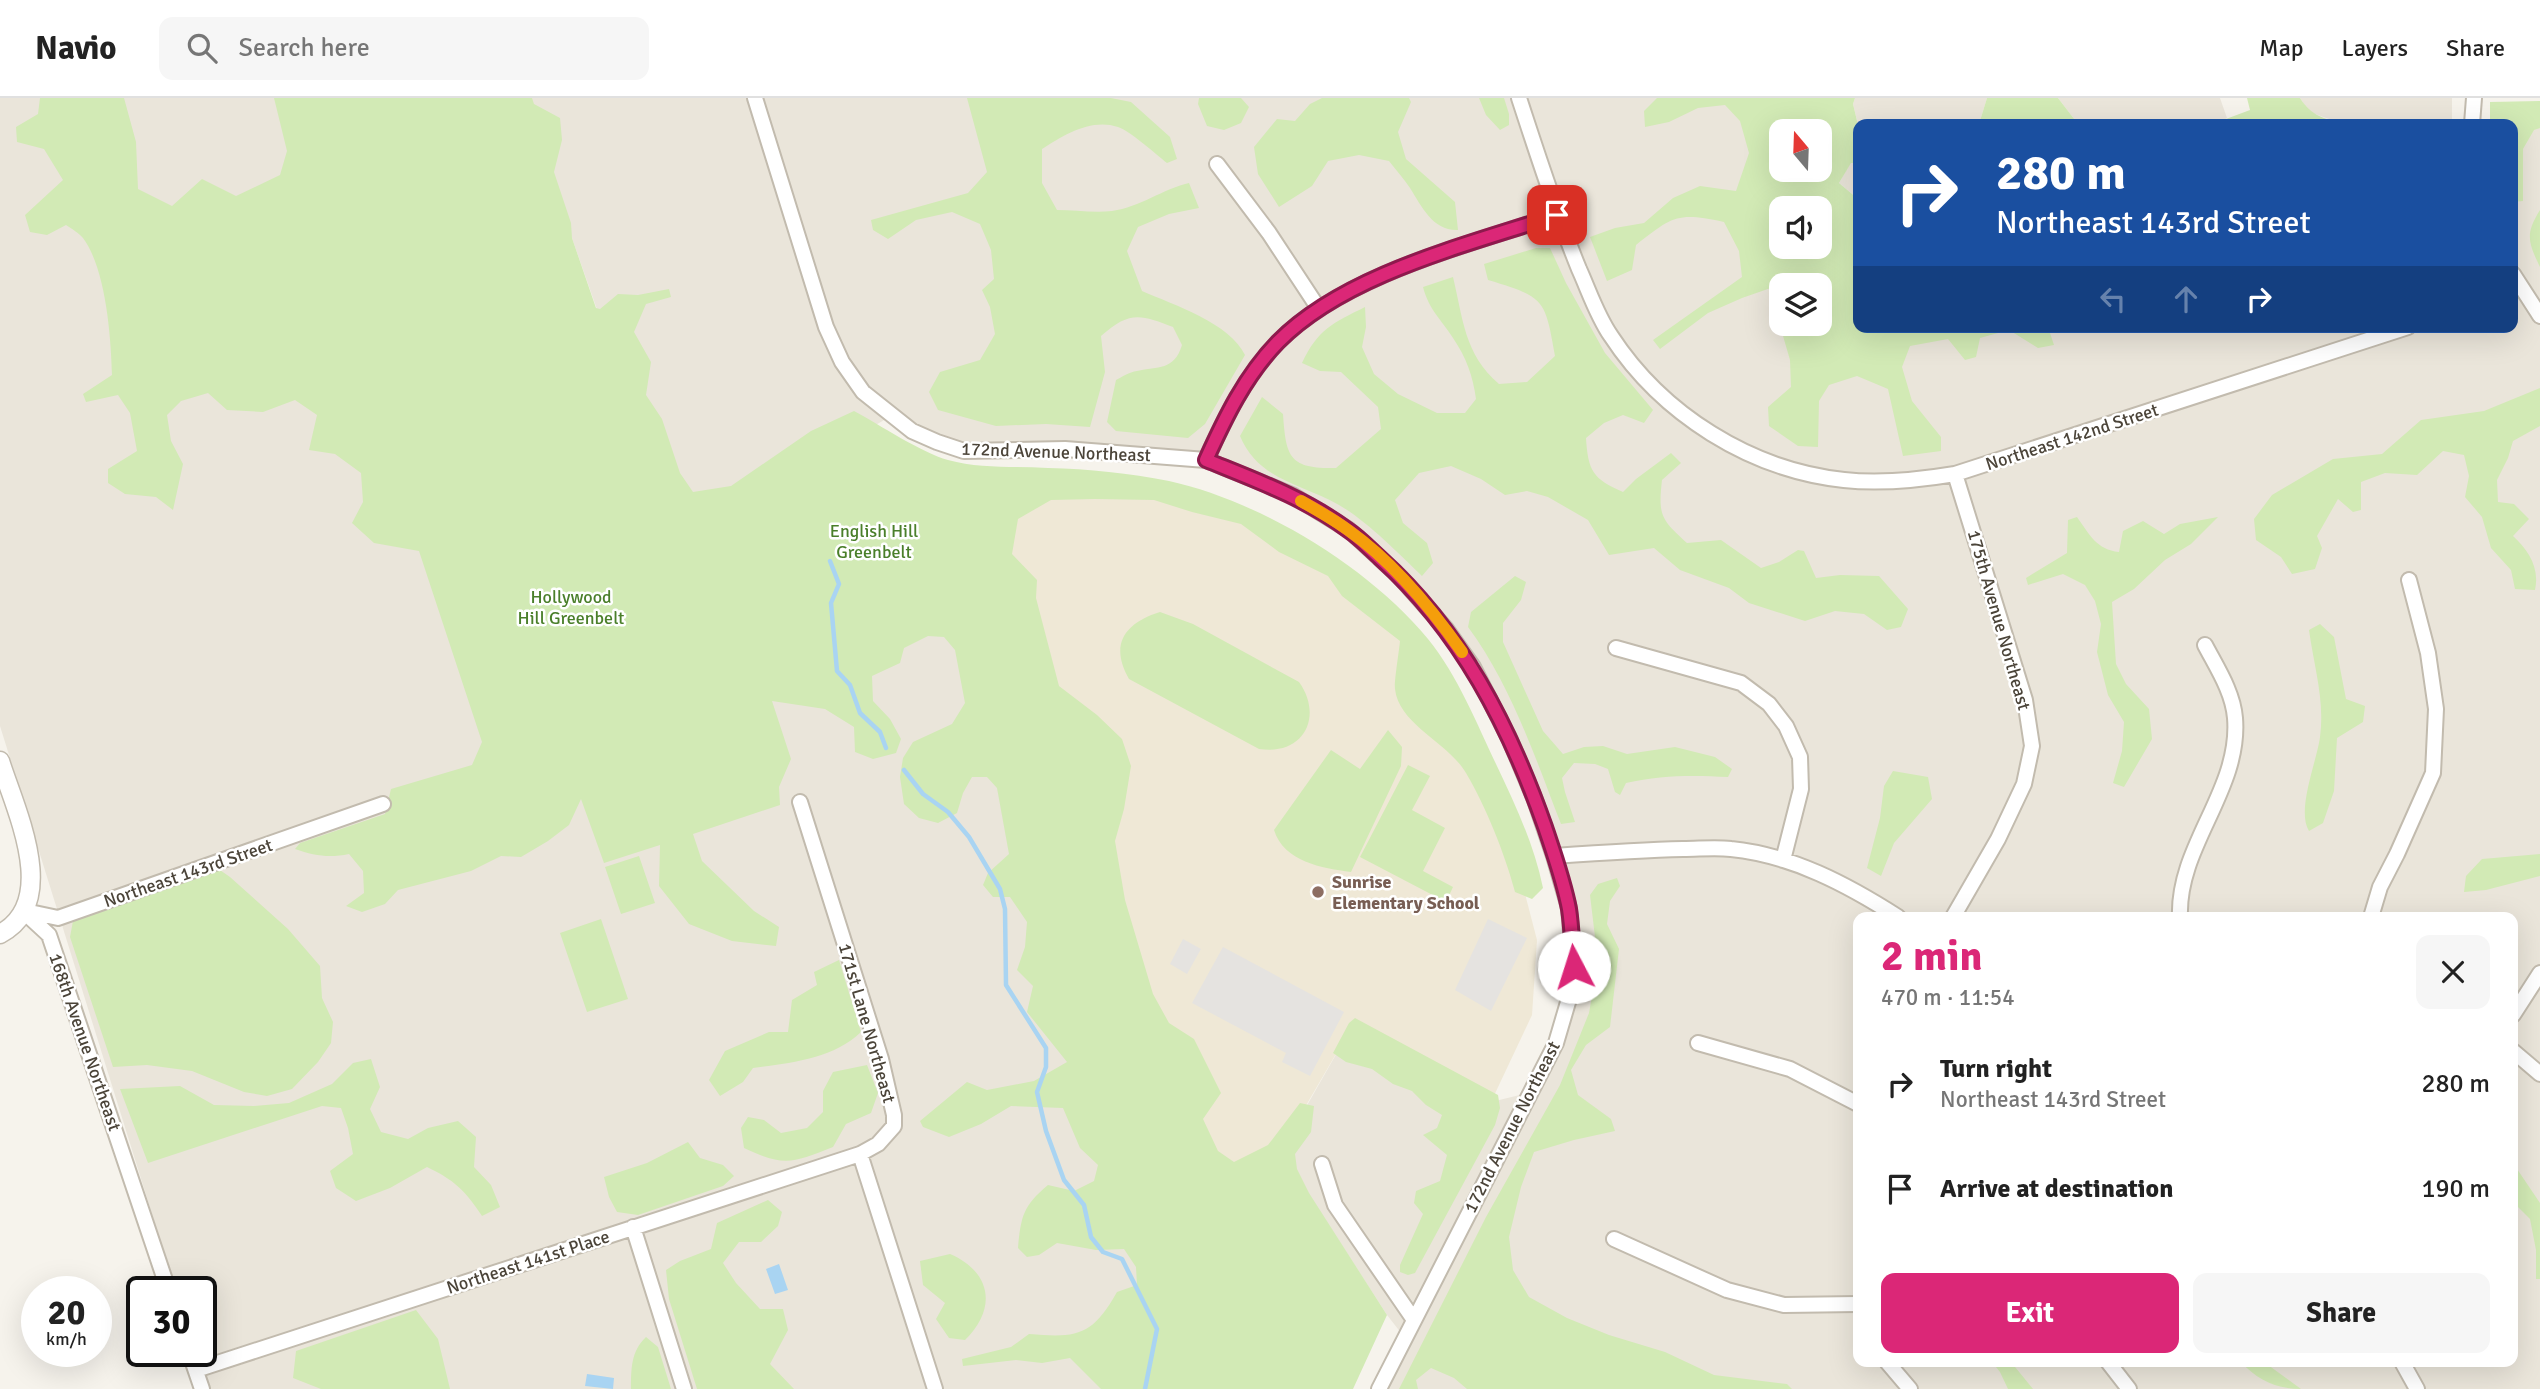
<!DOCTYPE html>
<meta charset="utf-8">
<style>
:root{--surface:#fff;--page:#f6f6f6;--text:#222;--muted:#767676;--line:#e0e0e0;--accent:#db2777}
body{margin:0;font-family:Signika,sans-serif;background:var(--page);color:var(--text);height:100vh;display:flex;flex-direction:column;font-size:26px;white-space:nowrap}
*{box-sizing:border-box;margin:0}
p{font-size:23px;color:var(--muted)}
.icon{flex:none;width:38px;height:38px;fill:none;stroke:currentColor;stroke-width:2;stroke-linecap:round;stroke-linejoin:round}
.map{position:relative;flex:1;overflow:hidden}
.side{position:absolute;left:1853px;top:814px;width:665px;height:455px;display:flex;flex-direction:column;background:var(--surface);border-radius:14px;box-shadow:0 7px 28px #0002}
.side>*{flex:none}
.hud{position:absolute;left:1853px;top:21px;width:665px;height:214px;border-radius:14px;box-shadow:0 7px 28px #0002;background:#1a4fa0;color:#fff;overflow:hidden}
.needle{width:46px;rotate:341deg}
.controls{position:absolute;left:1769px;top:21px;display:grid;gap:14px}
.controls a{display:grid;place-items:center;width:63px;height:63px;border-radius:14px;background:var(--surface);box-shadow:0 7px 28px #0002;font-size:35px}
.speed{position:absolute;left:21px;top:1178px;display:flex;gap:14px;font-size:35px;font-weight:700;text-align:center}
.speed>*{display:grid;place-content:center;width:91px;height:91px;border-radius:50%;background:var(--surface);box-shadow:0 7px 28px #0002;line-height:1}
.speed small{font-size:18px;font-weight:400}
.speed .limit{border:4px solid #111;border-radius:10px;background:#fff;color:#111}
.pin{position:absolute;display:grid;place-items:center;width:60px;height:60px;color:#fff;margin:-30px;border-radius:14px;box-shadow:0 4px 10px #0006}
.me{position:absolute;width:77px;margin:-38px;rotate:355deg;stroke-linejoin:round;filter:drop-shadow(0 0 5px #0008)}
.turn{display:flex;align-items:center;gap:24px;height:147px;padding:0 28px;font-size:32px}
.turn .icon{width:91px;height:91px;stroke-width:2.5}
.turn b{display:block;font-size:49px;line-height:60px}
.lanes{display:flex;align-items:center;height:66px;padding:0 28px;background:#0003;justify-content:center;gap:35px;direction:ltr}
.lanes .off{opacity:.35}
.round{display:grid;place-items:center;flex:none;width:74px;height:74px;border-radius:14px;background:var(--page)}
.overview{display:flex;align-items:center;justify-content:space-between;height:119px;padding:0 28px}
h1{font-size:42px;font-weight:700;line-height:52px;color:var(--accent)}
.primary-button{display:flex;gap:14px;margin-top:auto;padding:14px 28px}
.primary-button a{flex:1;height:80px;border-radius:14px;background:var(--accent);color:#fff;font-size:28px;font-weight:700;line-height:80px;text-align:center}
.primary-button a+a{background:var(--page);color:var(--text)}
ul{padding:0;list-style:none}
li{display:flex;align-items:center;gap:21px;height:105px;padding:0 28px}
li div{flex:1}
li b{display:block;font-size:26px}
li em{font-style:normal}
header{display:flex;align-items:center;gap:42px;box-sizing:border-box;height:98px;padding:0 35px;background:var(--surface);border-bottom:2px solid var(--line)}
header strong{font-size:33px}
nav{display:flex;gap:38px;margin-inline-start:auto;font-size:24px}
.search{width:490px;height:63px;background:var(--page);display:flex;align-items:center;gap:18px;box-sizing:border-box;padding:0 24px;border-radius:14px;color:var(--muted);font-size:26px}
.map>svg:first-child{display:block}
</style>
<header>
<strong>Navio</strong>
<div class="search"><svg class="icon" aria-label="search" viewBox="0 0 24 24"><circle cx="10" cy="10" r="6"/><path d="M15 15l6 6"/></svg>Search here</div>
<nav><a>Map</a><a>Layers</a><a>Share</a></nav>
</header>
<div class="map">
<svg width="2540" height="1291" viewBox="0 0 2540 1291">
<rect width="100%" height="100%" fill="#f6f3ec"/>
<!-- residential -->
<path fill="#eae5da" fill-rule="evenodd" d="M0,0H278L495,670L951,523L1183,1291H207L195,1253H201V1194L176,1193L0,628Z
M523,0H1743L1782,149L1807,187H1782V226H1820L1828,251L1896,229H2513V30L2540,21V1291H1379L1405,1240L1387,1217L1281,1053L1351,930L1491,1004L1532,994L1556,945L1574,869L1554,758L1473,569L1349,432L1206,362L964,353L891,318L678,443ZM1858,819H2513V1264H1858Z
M1855,0H1987L1979,26L1858,27L1853,6Z
M2058,0H2220L2227,20L2217,26H2078Z
M2300,0H2452V26L2338,24L2309,14Z
M1851,64L1858,65V101L1839,85Z"/>
<!-- education -->
<path fill="#efe8d6" d="M1007,376L1187,391L1273,422L1332,465L1394,522L1512,746L1537,842L1532,917L1491,1004L1351,930L1225,1147L1004,463Z"/>
<!-- green -->
<path fill="#d2eab5" fill-rule="evenodd" d="M40,0H124L136,44L138,91L172,108L202,81L236,98L280,77L287,53L274,0H532L534,6L560,20L562,42L554,74L571,125L572,140L596,210L600,211L618,196L638,197L669,191L671,199L646,206L634,234L651,264L646,297L662,321L680,375L693,394L731,388L811,333L854,313C880,327 922,355 948,362C980,371 1015,368 1048,370C1089,371 1129,375 1169,383C1260,403 1369,469 1428,541C1458,578 1476,624 1496,666C1515,706 1534,746 1543,790L1532,801L1515,794C1505,756 1486,709 1466,675C1449,645 1399,627 1395,591C1394,584 1399,554 1400,543L1342,498L1328,478L1279,454L1241,426L1192,414L1154,402L1095,401L1051,402L1018,421L1012,456L1037,482L1036,500L1059,588L1097,617L1122,641L1131,668L1124,711L1115,743L1125,802L1153,896L1169,925L1194,941L1221,995L1203,1021L1218,1053L1234,1064L1268,1047L1300,1005L1314,1008L1311,1034L1295,1056L1297,1071L1309,1095L1387,1217L1353,1291H1101L1070,1260L1042,1265L1016,1262L963,1268L962,1261L1011,1249L1029,1236C1078,1240 1092,1238 1117,1194L1137,1187L1136,1169L1124,1151L1096,1152L1057,1145L1039,1157L1027,1159L1018,1150C1021,1118 1023,1108 1048,1087L1074,1093L1094,1083L1098,1067L1080,1050L1063,1010L1011,1008L981,1026L949,1039L923,1029L920,1023L967,984L987,992L1034,983L1067,964L1027,914L1033,888L1017,872L1025,849L1027,824L1010,799H993L983,787L988,775L1009,756L997,690L987,679H972L963,695L957,715L938,725L919,720L904,706L900,679L903,660L913,644L952,626L965,605L955,552L944,539L928,538L904,550L900,565L872,578L873,603L890,621L901,641L896,655L873,661L855,654L854,629L825,611L772,603L791,661L779,689L780,707L693,736L702,763L754,813L779,829L776,848L732,843L689,826L659,788L660,747L604,765L581,701L569,727L548,743L521,759L501,758L471,773L398,792L385,806L362,814L346,808L364,795L363,773L349,756C330,760 314,758 295,751L300,745L385,716L391,691L472,667L482,644L419,453L374,445L352,425L363,404L361,375L335,356L309,352L317,317L295,302L263,314L227,312L208,295L181,303L167,317L171,343L183,366L173,412L156,399L125,396L108,385V371L137,353L130,315L118,297L86,304L83,296L112,277C111,239 106,171 83,140C79,135 72,131 66,127L47,137L30,134L25,117L63,82L44,51L17,44L16,29L38,16Z
M967,0H1111L1131,4L1170,39L1177,61L1167,65C1156,56 1130,33 1118,29C1091,20 1064,37 1042,51V85L1057,112C1074,112 1094,115 1112,113C1140,109 1163,91 1189,85L1199,110L1169,116L1138,129L1127,153L1142,193C1174,207 1230,225 1245,257L1205,326L1188,340L1116,333L1107,324L1116,282C1122,279 1129,274 1137,273C1158,268 1174,273 1182,247L1173,229C1140,216 1129,213 1101,238L1105,274L1090,329L1046,326L996,328L938,312L929,294L940,274L980,262L995,236L990,209L982,192L994,181L991,152L980,126L952,114L916,122L888,141L873,132L871,122L968,95L987,74Z
M1199,0H1241L1249,9L1241,25L1224,32L1207,28L1198,6Z
M1322,0H1409L1411,4L1398,34L1406,61L1455,104L1458,132C1433,133 1422,109 1410,90C1404,81 1396,72 1389,63L1359,57L1328,63L1312,88L1279,109L1258,76L1254,49L1277,21L1295,23L1310,6Z
M1479,0H1504L1509,16V27L1500,32L1486,17Z
M1657,0H1855L1853,6L1858,27V65H1851L1839,85L1858,101V229H2048L2054,247L2038,250L2009,232L1980,240L1976,259L1965,262L1948,241L1910,248L1902,269L1912,303L1941,339V353L1903,358L1888,291L1857,278L1829,287L1819,303L1818,349L1798,348L1769,328L1768,309L1791,289L1790,262L1781,231L1783,226H1820V187L1782,186L1742,200L1708,215L1660,251L1653,242L1742,179L1739,153L1724,124C1677,114 1673,118 1636,147L1632,172L1607,183L1590,139L1615,130L1644,125L1673,100L1700,88L1736,93L1749,55L1740,23L1725,7L1698,10L1669,24L1645,29L1644,13ZM1782,33H1820V72H1782ZM1782,110H1820V149H1782Z
M1987,0H2058L2078,26H1979Z
M2247,0H2300C2313,21 2331,23 2354,26H2218V24L2250,12Z
M2540,3V30L2534,32L2523,51V103L2513,104V26H2490V4Z
M2540,112V169C2528,144 2525,136 2540,112Z
M1536,150H1550L1566,185L1605,255L1653,312L1644,325L1623,317L1604,325L1586,340C1588,373 1593,381 1623,394L1636,381L1671,355L1681,365L1662,382C1658,418 1661,421 1687,445L1721,442L1761,470L1779,464L1798,452L1804,453L1816,480L1840,477L1879,478L1908,511L1901,529L1887,532L1864,516L1835,513L1805,523L1749,505L1729,490L1680,472L1654,450L1609,457L1588,422L1548,399L1527,393L1505,397L1481,381L1451,368L1419,375L1395,402L1403,425L1427,445L1433,465L1422,478C1398,455 1367,423 1339,407C1301,385 1258,382 1240,338L1262,299L1283,316C1286,359 1289,371 1336,370L1381,331L1378,309L1341,274L1320,273L1302,265C1318,231 1333,225 1365,209L1366,229L1362,249L1374,276L1398,296L1437,315H1465L1476,301C1473,278 1466,259 1453,240C1441,221 1429,212 1423,189L1453,179C1463,220 1464,256 1499,286L1527,284L1555,258C1545,201 1545,199 1488,182L1484,166Z
M2540,290V328L2513,343L2508,360L2497,382L2498,404L2514,406L2529,421L2513,438C2528,452 2540,469 2535,492L2515,491L2511,472L2491,450L2482,419L2465,399L2469,378L2464,357L2443,353L2417,377L2385,375L2361,384V412L2353,414L2338,401L2317,438L2322,450L2315,471L2292,476L2281,459L2256,442L2254,421L2272,397L2333,361L2382,356L2421,322L2484,313Z
M2077,419C2089,436 2097,452 2119,454L2123,433L2143,423L2164,436L2180,426L2218,419L2191,446L2165,462L2134,491L2112,504L2116,566L2126,586L2149,611L2152,641L2124,689L2113,685L2122,653L2124,624L2108,597L2097,554L2101,526L2095,503L2085,487L2063,476L2028,487L2026,480L2067,455L2068,422Z
M1515,478L1526,484L1521,502L1503,525V544L1543,633L1563,656L1584,649L1603,648L1627,656L1675,649L1715,659L1732,671L1728,679C1693,677 1661,677 1626,685L1620,697L1615,694L1608,671L1595,666L1574,665L1562,680L1565,694L1575,724L1561,726C1535,659 1511,587 1468,529L1471,514Z
M1160,514L1193,526L1299,584C1324,619 1303,658 1259,651L1129,581C1109,546 1125,525 1160,514Z
M2320,526L2334,539L2346,601L2365,608L2363,624L2337,640L2334,693L2323,725L2309,733C2296,712 2317,663 2320,639C2325,602 2314,569 2309,532Z
M1388,632L1402,649L1401,668L1351,774C1322,770 1284,764 1274,732L1331,652L1360,671Z
M1408,667L1430,678L1412,712L1445,730L1423,773L1453,789L1446,804L1360,759Z
M1893,673L1928,679L1932,701L1894,745L1881,778L1867,770L1880,720L1884,688Z
M2540,756V778L2486,792L2464,794L2466,778L2482,761Z
M639,758L655,805L621,816L605,769Z
M217,770L230,779L288,831L320,868L322,900L333,924L331,945L318,964L292,991L267,998L244,994L192,973L147,967L113,969L70,839L73,823L81,817Z
M1617,780L1620,788L1610,803L1607,826L1619,851L1610,929L1586,947L1571,972L1578,997L1611,1021L1615,1033L1574,1042L1534,1054L1521,1089L1509,1139L1513,1172L1529,1199L1567,1220L1609,1237L1665,1254L1714,1277L1787,1286L1792,1291H1467L1454,1280L1431,1270L1416,1282L1418,1291H1399L1486,1119L1560,987L1589,915L1598,864L1590,797L1598,786Z
M601,821L628,901L587,914L560,835Z
M839,862L861,934C833,961 790,965 753,970L743,984L720,998L709,982L725,953L769,934H788L792,902L817,887L814,874Z
M1355,920L1498,997L1500,1010L1495,1027L1415,1175L1408,1177L1400,1174V1167L1423,1116L1414,1105L1416,1093L1440,1083L1447,1057L1423,1037L1437,1030L1442,1017L1426,1007L1412,993L1393,986L1372,971L1346,964L1333,955L1349,925Z
M371,961L380,989L370,1011L381,1034L408,1041L428,1030L458,1023L476,1039L474,1069L491,1087L500,1109L482,1118C465,1092 454,1082 427,1069L390,1090L356,1103L336,1090L330,1073L353,1056L348,1030L341,1010L322,1008L148,1065L120,991L180,988L214,1007L254,1008L289,1005L332,986L353,965Z
M867,967L878,995L871,1015L846,1026L833,1049C793,1065 784,1069 744,1050L741,1030L748,1019L764,1022L781,1035L807,1030L823,1014V993L833,974Z
M688,1044L700,1060L723,1067L734,1078L723,1088L638,1117L617,1114L609,1099L604,1079L647,1065Z
M2513,1065L2540,1105V1181H2536V1152L2530,1121L2513,1104Z
M768,1102L782,1114L778,1128L761,1144H739L723,1165L736,1185L760,1211H783L788,1232L770,1266L794,1291H697L669,1201L666,1172L680,1163L711,1151L717,1125Z
M950,1156C992,1174 997,1211 965,1242L949,1240L936,1221L945,1205L923,1187L920,1163Z
M416,1212L438,1241L450,1291H321L293,1280L296,1253Z
M646,1239L658,1249L671,1291H631C631,1271 631,1253 646,1239Z
M1992,1264H2011L2033,1291H2008L2000,1274Z
M2241,1264H2264L2301,1291C2277,1291 2257,1282 2241,1264Z"/>
<!-- parking -->
<path fill="#e5e3e0" d="M1488,821L1527,840L1491,913L1455,892Z
M1183,841L1201,851L1187,876L1170,866Z
M1223,849L1344,914L1310,978L1282,964L1286,955L1192,905Z"/>
<!-- water -->
<path fill="#a9d4f2" d="M779,1166L788,1192L775,1196L766,1171Z
M587,1276L614,1280L613,1291L585,1288Z"/>
<g fill="none" stroke-linecap="round" stroke-linejoin="round">
<!-- stream -->
<path stroke="#a9d4f2" stroke-width="4.5" d="M830,463L839,486L831,505L837,573L850,587L860,615L880,634L886,650
M904,672L923,696L948,714L969,739L1000,791L1005,811L1006,887L1046,950V969L1037,994L1046,1033L1064,1082L1084,1107L1091,1139L1103,1154L1122,1161L1157,1231L1145,1291"/>
<defs>
<path id="minor" d="M755,0L826,229L842,264L863,294L912,333L937,344L964,353L1065,351L1206,362L1292,397L1349,432L1400,479L1446,531L1473,569L1510,642L1535,702L1554,758L1569,810L1574,869L1571,894L1556,945L1379,1291
M1519,0C1538,58 1556,115 1579,171C1589,193 1597,218 1611,238C1662,316 1750,372 1844,382C1880,386 1919,382 1955,376L2408,229
M2472,26L2474,0
M1217,66L1269,135L1319,211
M2513,176L2540,218
M1206,362C1225,320 1245,278 1278,244C1345,176 1468,147 1557,117
M1616,550L1741,585L1769,606L1786,628L1800,659L1801,691L1783,762
M1554,758C1597,755 1640,752 1683,751C1699,751 1715,749 1731,751C1792,757 1848,787 1898,819
M23,813L49,837L169,1194
M25,813L58,820L383,706
M1953,819L1998,741L2024,686L2032,648L2025,602L1955,376
M2180,819C2177,748 2241,692 2235,620C2233,594 2217,570 2205,547
M2371,819L2380,789L2397,756L2433,675L2436,611L2428,555L2409,482
M2513,917L2540,875
M1698,945L1790,971L1858,1006
M2513,953L2540,976
M860,1056L935,1291
M1322,1066L1335,1107L1414,1222
M633,1129L684,1291
M1614,1141L1727,1192L1784,1207L1858,1206
M189,1253L202,1291
M1887,1264L1910,1291
M2108,1264L2129,1291
M2402,1264L2417,1291
M196,1272L860,1056L878,1046L894,1028V1017L881,961L800,704"/>
<path id="tertiary" d="M0,663C15,711 61,804 0,836"/>
</defs>
<!-- minor casing -->
<use href="#minor" stroke="#c2bbae" stroke-width="18"/>
<!-- tertiary casing -->
<use href="#tertiary" stroke="#c2bbae" stroke-width="21"/>
<!-- minor -->
<use href="#minor" stroke="#fff" stroke-width="14"/>
<!-- tertiary -->
<use href="#tertiary" stroke="#fff" stroke-width="18"/>
</g>
<g fill="none" stroke-linecap="round" stroke-linejoin="round">
<defs>
<path id="route" d="M1557,117C1467,147 1345,176 1278,244C1245,278 1225,320 1206,362C1255,382 1305,400 1348,432C1360,440 1370,451 1380,460C1461,533 1509,627 1545,729C1554,756 1564,784 1569,811C1572,830 1572,850 1574,869"/>
</defs>
<!-- route casing -->
<use href="#route" stroke="#8e194d" stroke-width="18"/>
<!-- route -->
<use href="#route" stroke="#db2777" stroke-width="12"/>
<!-- slow -->
<path stroke="#f59e0b" stroke-width="12" d="M1301,403C1317,412 1333,421 1348,432C1392,463 1431,510 1462,554"/>
</g>
<!-- markers -->
<circle fill="#8d6e63" stroke="#fff" stroke-width="2.5" cx="1318" cy="794" r="7"/>
<g text-anchor="middle" dominant-baseline="central" stroke-width="5" stroke-linejoin="round" paint-order="stroke">
<!-- street labels -->
<g font-size="18" fill="#4b4439" stroke="#fff">
<text transform="translate(2072 339) rotate(-18)">Northeast 142nd Street</text>
<text transform="translate(1056 354) rotate(2)">172nd Avenue Northeast</text>
<text transform="translate(1999 522) rotate(74)">175th Avenue Northeast</text>
<text transform="translate(188 775) rotate(-19)">Northeast 143rd Street</text>
<text transform="translate(867 925) rotate(74)">171st Lane Northeast</text>
<text transform="translate(85 944) rotate(71)">168th Avenue Northeast</text>
<text transform="translate(1512 1029) rotate(-63)">172nd Avenue Northeast</text>
<text transform="translate(528 1164) rotate(-18)">Northeast 141st Place</text>
</g>
<!-- park labels -->
<g font-size="18" fill="#4a7f2a" stroke="#fff">
<text x="874" y="433">English Hill<tspan x="874" dy="21">Greenbelt</tspan></text>
<text x="571" y="499">Hollywood<tspan x="571" dy="21">Hill Greenbelt</tspan></text>
</g>
<!-- education labels -->
<g font-size="18" font-weight="bold" fill="#785e54" stroke="#fff" text-anchor="start">
<text x="1332" y="784">Sunrise<tspan x="1332" dy="21">Elementary School</tspan></text>
</g>
</g>
</svg>
<div class="controls">
<a><svg class="needle" viewBox="-14 -14 28 28"><path d="M0-13l5 13h-10z" fill="#e53935"/><path d="M0 13l5-13h-10z" fill="#767676"/></svg></a>
<a><svg class="icon" aria-label="sound" viewBox="0 0 24 24"><path d="M4 9h4l5-4v14l-5-4H4zM17 9q2 3 0 6"/></svg></a>
<a><svg class="icon" aria-label="layers" viewBox="0 0 24 24"><path d="M12 4l9 5-9 5-9-5zM3 14l9 5 9-5"/></svg></a>
</div>
<div class="speed"><div>20<small>km/h</small></div><div class="limit">30</div></div>
<div class="pin" style="left:1557px;top:117px;background:#d93025"><svg class="icon" aria-label="arrive" viewBox="0 0 24 24"><path d="M6 21V4h12l-3 4 3 4H6"/></svg></div>
<svg class="me" style="left:1574px;top:869px" viewBox="-20 -20 40 40"><circle r="19" fill="#fff"/><path d="M0-13L10 11 0 6-10 11z" fill="#db2777"/></svg>
<div class="hud">
<div class="turn"><svg class="icon" aria-label="right" viewBox="0 0 24 24"><path d="M7 20v-9h11M14 6l5 5-5 5"/></svg><div><b>280 m</b>Northeast 143rd Street</div></div>
<div class="lanes"><svg class="icon off" aria-label="left" viewBox="0 0 24 24"><path d="M17 20v-9H6M10 6l-5 5 5 5"/></svg><svg class="icon off" aria-label="ahead" viewBox="0 0 24 24"><path d="M12 20V5M6 11l6-6 6 6"/></svg><svg class="icon" aria-label="right" viewBox="0 0 24 24"><path d="M7 20v-9h11M14 6l5 5-5 5"/></svg></div>
</div>
<section class="side">
<div class="overview"><div><h1>2 min</h1><p>470 m · 11:54</p></div><a class="round"><svg class="icon" aria-label="close" viewBox="0 0 24 24"><path d="M6 6l12 12M18 6L6 18"/></svg></a></div>
<ul>
<li><svg class="icon" aria-label="right" viewBox="0 0 24 24"><path d="M7 20v-9h11M14 6l5 5-5 5"/></svg><div><b>Turn right</b><p>Northeast 143rd Street</p></div><em>280 m</em></li>
<li><svg class="icon" aria-label="arrive" viewBox="0 0 24 24"><path d="M6 21V4h12l-3 4 3 4H6"/></svg><div><b>Arrive at destination</b></div><em>190 m</em></li>
</ul>
<div class="primary-button"><a>Exit</a><a>Share</a></div>
</section>
</div>
